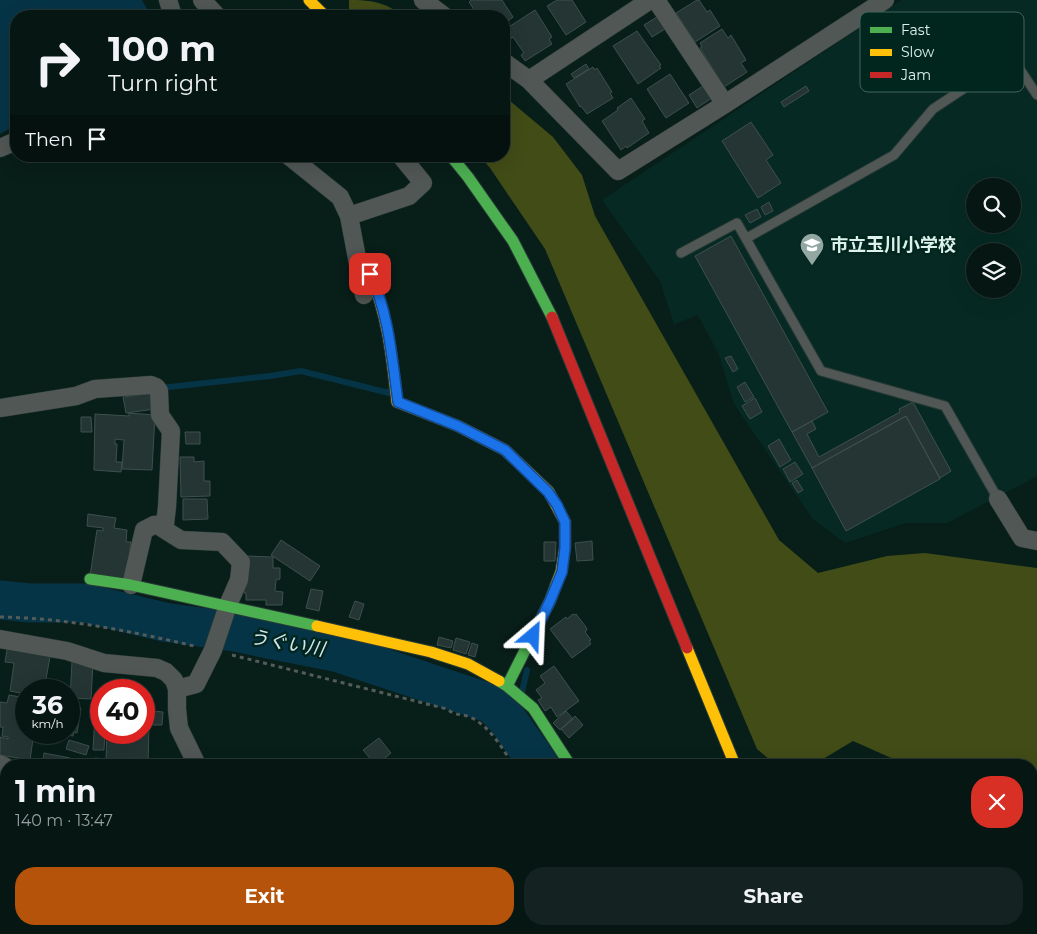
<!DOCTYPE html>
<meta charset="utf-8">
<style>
:root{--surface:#061613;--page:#142321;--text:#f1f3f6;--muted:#989fa0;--line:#273533;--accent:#b45309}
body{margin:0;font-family:Montserrat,"Noto Sans JP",sans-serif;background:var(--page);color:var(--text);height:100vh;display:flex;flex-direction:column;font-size:19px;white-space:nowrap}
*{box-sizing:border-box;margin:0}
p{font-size:16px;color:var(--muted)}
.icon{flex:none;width:28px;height:28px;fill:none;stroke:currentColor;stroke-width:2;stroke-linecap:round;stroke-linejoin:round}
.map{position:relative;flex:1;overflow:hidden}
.panel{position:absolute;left:0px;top:759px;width:1038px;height:176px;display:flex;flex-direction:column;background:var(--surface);border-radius:20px 20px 0 0;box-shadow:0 5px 20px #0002,0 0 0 1px var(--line)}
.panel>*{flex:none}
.hud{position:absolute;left:10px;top:10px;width:500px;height:152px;border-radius:20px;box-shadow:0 5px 20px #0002,0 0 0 1px var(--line);background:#061613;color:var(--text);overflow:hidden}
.controls{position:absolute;left:966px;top:178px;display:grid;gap:10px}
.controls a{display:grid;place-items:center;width:55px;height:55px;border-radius:50%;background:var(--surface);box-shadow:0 5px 20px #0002,0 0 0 1px var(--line);font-size:25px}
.speed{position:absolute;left:15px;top:679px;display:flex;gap:10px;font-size:25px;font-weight:700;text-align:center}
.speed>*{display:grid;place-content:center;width:65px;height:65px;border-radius:50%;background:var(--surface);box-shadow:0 5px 20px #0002,0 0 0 1px var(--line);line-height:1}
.speed small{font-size:12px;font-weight:400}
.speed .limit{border:8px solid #d22;background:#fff;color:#111}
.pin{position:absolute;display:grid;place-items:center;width:42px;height:42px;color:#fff;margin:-21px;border-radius:10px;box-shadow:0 2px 8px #0006}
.me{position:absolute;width:55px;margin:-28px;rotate:26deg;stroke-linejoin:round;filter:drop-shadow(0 0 4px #0008)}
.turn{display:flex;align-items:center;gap:18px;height:105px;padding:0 15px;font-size:22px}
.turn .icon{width:65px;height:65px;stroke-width:2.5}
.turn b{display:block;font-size:35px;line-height:42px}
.then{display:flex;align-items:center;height:48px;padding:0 15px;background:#0003;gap:10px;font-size:19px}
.round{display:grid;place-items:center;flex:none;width:52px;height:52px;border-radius:20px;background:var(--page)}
.headline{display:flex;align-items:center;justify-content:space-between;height:85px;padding:0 15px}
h1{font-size:30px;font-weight:700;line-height:38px}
.cta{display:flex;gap:10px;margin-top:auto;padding:10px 15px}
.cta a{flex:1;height:58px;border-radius:20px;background:var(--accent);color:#fff;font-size:20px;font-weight:700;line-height:58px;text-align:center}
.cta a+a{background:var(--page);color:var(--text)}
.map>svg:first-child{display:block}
</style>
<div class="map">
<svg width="1037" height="934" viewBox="0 0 1037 934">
<rect width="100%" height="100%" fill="#081e19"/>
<!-- built -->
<path fill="#062a23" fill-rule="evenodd" d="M902,0H1037V476L947,523H905L845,543L813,519L734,404L719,355L698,315L674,324L660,281L602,200ZM975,186H1012V224H975ZM975,251H1012V289H975Z"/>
<!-- forest -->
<path fill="#424c17" d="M349,0C371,0 385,2 403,16H353L349,11Z
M504,96L553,137L582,175L595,216L779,540L818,573L887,556L925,553L1037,568V835L1031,834V765H907L853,741L818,762L776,765L757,749L545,249L490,168L480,156H504Z"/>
<!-- water -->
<path fill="#063447" d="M0,0H142L151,16H16V125L0,134Z"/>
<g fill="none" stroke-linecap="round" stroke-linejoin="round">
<!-- stream -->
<path stroke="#063447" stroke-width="6" d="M160,388L270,376L301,371L389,393V391
M522,692L527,670
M507,719L518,704"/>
<!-- river -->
<path stroke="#063447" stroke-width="39" d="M0,600L29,603H85L164,622L234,632L339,653L492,704L507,719L539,765
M1031,875L1037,872
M711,929L716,932L728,934
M863,934L881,929"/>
</g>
<!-- building -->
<path fill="#243534" stroke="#3e504e" d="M471,0H502L513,17L504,24V16H478L469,2Z
M557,0H572L586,22L566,35L547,6Z
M697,0H699L707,12L710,10L720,26L695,42L676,13Z
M535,10L552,37L549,39L552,44L525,61L521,55L524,53L513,37L509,40L504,30Z
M657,17L665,29L652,37L644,25Z
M722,29L728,38L731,35L746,60L741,63L747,72L724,87L700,48L702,47L700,43Z
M637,31L661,65L659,66L661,68L638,84L613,46Z
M586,64L589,69L574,78L571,74Z
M593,67L595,70L597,68L612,92L610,93L613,98L587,114L581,106L580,107L566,84Z
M670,74L689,103L666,118L647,89Z
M703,86L712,98L697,108L689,95Z
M806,86L809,91L784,107L781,102Z
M631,98L645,119L642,121L649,133L627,148L626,146L621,150L602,121L618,110L617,108Z
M751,122L773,155L766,160L781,183L758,198L722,141Z
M769,202L773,211L765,215L761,207Z
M757,209L761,217L750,223L745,215Z
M731,236L828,412L792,432L695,256Z
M731,356L738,369L733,372L725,358Z
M745,382L754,397L745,402L737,387Z
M153,393L155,409L126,413L123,397Z
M755,398L762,412L750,419L742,406Z
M913,402L951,471L940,478L906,416L812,468L792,432L812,421L816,429L807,434L819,457L900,412L899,409Z
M129,413L155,415L152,470L122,469L124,440L115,439V444H117L116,462H122L121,472L94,470L95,414L129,416Z
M906,416L940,479L846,531L812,468Z
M81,417H91L92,432H81Z
M185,432H200V444H186Z
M779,439L791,460L780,467L768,446Z
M180,457H194V462L204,461V481H210V496L181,497Z
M795,462L803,474L790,482L783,469Z
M797,480L803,490L798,493L792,483Z
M183,499H207L208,519L183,520Z
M88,514L116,518L114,528L127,530L126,542H131L125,581L90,576L97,530L103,531V528L87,526Z
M281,540L320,566L310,581L271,555Z
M592,541L593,560L577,561L575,543Z
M544,542H556L555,561H544Z
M247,556L273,557V568H280V579L276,580L275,591L283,592L282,605H266V600H246V593H244L245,567Z
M311,589L323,591L319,611L306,608Z
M355,601L364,604L359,620L349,617Z
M573,614L575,615L576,614L586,627L587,630L585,632L591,640L589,641L591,644L572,658L550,629L566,617L567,619Z
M439,637L453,641L451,648L437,645Z
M456,638L470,642L466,654L453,650Z
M472,643L478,645L475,657L468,655Z
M8,644L51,651L44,690H26V694L10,691L14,663L5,662Z
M72,662L93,663L91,699L70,698Z
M554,666L579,701L557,717L551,707L545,711L538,700L542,698L536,690L545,683L540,676Z
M9,695L26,698V732H34L30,760L0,755V737L8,739V737L2,736L3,727H0V702L7,703Z
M96,698H101V732H105L104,750H93Z
M69,704L81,708L77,733L74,732L73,736L53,732H69Z
M144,708H153V725H149L148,765H95V758L106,759L107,732H144Z
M153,711L163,712L162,725H153Z
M566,711L573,719L560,730L553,723Z
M575,716L583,725L569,738L561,729Z
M379,738L391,753L379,763L377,760L374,763L363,750Z
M69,740L89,746L86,755L66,749Z
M44,753L70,758L68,765H42Z
M0,844L6,852V858L0,863Z
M358,929H387L373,934H360Z"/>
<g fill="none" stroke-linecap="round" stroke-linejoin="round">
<defs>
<path id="lane" d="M747,238L894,155L933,109L1001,64L1019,68L1037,95
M681,253L737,223L821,371L945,406L998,499
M493,929L495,934
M618,929L619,934"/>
<path id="street" d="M168,0L173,16
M202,0L217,16
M423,0L444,16
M656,0L725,104
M504,62L529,80L618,171L725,104L885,0
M529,80L650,0
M0,148L16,141
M289,156L340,197L349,216L364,295
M349,216L409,196L423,183L401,156
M0,408L76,396L95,389L151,385L156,387L159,391L160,415L171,431L167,507L165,524L154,525L144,530L131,585
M998,499L1022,538L1037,541
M165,524L162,528L181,540L222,542L241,562L239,580L228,605L213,650L196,684L177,689
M0,639L67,651L104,663L157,668L166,672L174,680L177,689V709L179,728L197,765
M0,764L6,767
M165,929L167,934
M298,929L308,934
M346,929L348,934"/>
<path id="fast" d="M451,156L468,177L513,241L552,317
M90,579L131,585L317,626
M499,681L507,686L533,708L570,765
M507,686L550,601L556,585
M1031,807L1037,805"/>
<path id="slow" d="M309,0L325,16
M359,274H370C388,315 392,358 397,402L458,426L505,450L549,492L565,522V547L561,572L556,585
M317,626L431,652L468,664L499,681
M687,648L735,765
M454,934L475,929"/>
<path id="jam" d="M552,317L687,648"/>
</defs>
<!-- lane casing -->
<use href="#lane" stroke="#283a36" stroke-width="11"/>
<!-- street casing -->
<use href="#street" stroke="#283a36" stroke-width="19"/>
<!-- fast casing -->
<use href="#fast" stroke="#283a36" stroke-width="13"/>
<!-- slow casing -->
<use href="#slow" stroke="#283a36" stroke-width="13"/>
<!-- jam casing -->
<use href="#jam" stroke="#283a36" stroke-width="13"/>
<!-- path -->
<path stroke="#545c59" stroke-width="3" stroke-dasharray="4 4" stroke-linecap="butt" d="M0,617C66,618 130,631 194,646
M232,655L447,709C457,717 463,713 472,718C490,727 503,749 513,765
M1031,915H1037
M634,929L641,934
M954,934L971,929"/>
<!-- lane -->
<use href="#lane" stroke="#515754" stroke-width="9"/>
<!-- street -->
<use href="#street" stroke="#515754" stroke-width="18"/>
<!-- fast -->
<use href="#fast" stroke="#4caf50" stroke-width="11"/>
<!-- slow -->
<use href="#slow" stroke="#ffc107" stroke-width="11"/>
<!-- jam -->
<use href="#jam" stroke="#c62828" stroke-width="11"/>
</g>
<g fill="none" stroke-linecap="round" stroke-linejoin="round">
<defs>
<path id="route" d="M370,274C389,313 392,359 398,402L458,426L505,450L548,492L557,505L565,522V548L562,572L550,601L533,636"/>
</defs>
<!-- route casing -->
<use href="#route" stroke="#114b97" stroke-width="12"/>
<!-- route -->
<use href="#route" stroke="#1a73e8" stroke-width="9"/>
</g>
<!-- icons -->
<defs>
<symbol id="school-pin" viewBox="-11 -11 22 30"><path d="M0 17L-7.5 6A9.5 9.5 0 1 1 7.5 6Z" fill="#92a7a2" stroke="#00261e"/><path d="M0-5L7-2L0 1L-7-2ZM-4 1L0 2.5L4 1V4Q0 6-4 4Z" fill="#fff"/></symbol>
</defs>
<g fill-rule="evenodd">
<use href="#school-pin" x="798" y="231" width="28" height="38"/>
</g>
<g text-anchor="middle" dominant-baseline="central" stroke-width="5" stroke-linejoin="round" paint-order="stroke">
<!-- poi labels -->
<g font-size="18" font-weight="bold" fill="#ddf1eb" stroke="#00261e" text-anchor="start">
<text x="830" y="245">市立玉川小学校</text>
</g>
<!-- water labels -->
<g font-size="19" font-style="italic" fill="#d2e6f2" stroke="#00261e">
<text transform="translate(287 643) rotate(10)">うぐい川</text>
</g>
</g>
<!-- legend -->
<rect x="860" y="12" width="164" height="80" rx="8" fill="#00261e" stroke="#42635c" stroke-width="1"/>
<rect x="870" y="27" width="22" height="6" fill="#4caf50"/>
<rect x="870" y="49" width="22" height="7" fill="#ffc107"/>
<rect x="870" y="72" width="22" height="6" fill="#c62828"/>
<g font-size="14" fill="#ddf1eb">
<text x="901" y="35">Fast</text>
<text x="901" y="57">Slow</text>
<text x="901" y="80">Jam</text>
</g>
</svg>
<div class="controls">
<a><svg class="icon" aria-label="search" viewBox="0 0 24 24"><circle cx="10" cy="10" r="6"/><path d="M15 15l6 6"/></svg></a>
<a><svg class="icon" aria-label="layers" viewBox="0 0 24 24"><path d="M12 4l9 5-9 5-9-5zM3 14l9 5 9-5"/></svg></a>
</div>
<div class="speed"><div>36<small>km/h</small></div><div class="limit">40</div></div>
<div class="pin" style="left:370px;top:274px;background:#d93025"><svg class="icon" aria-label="arrive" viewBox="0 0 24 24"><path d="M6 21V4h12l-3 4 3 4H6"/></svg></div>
<svg class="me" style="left:533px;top:636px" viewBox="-20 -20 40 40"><path d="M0-17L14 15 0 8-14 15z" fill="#1a73e8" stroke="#fff" stroke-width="4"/></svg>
<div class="hud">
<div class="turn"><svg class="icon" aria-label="right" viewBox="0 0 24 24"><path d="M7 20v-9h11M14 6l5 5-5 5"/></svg><div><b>100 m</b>Turn right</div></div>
<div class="then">Then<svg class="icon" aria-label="arrive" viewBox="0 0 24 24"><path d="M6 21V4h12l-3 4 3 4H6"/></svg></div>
</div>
<section class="panel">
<div class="headline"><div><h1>1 min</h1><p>140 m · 13:47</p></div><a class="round" style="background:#d93025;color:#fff"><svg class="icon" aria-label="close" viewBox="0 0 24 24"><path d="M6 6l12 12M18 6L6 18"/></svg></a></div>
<div class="cta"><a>Exit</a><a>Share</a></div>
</section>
</div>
